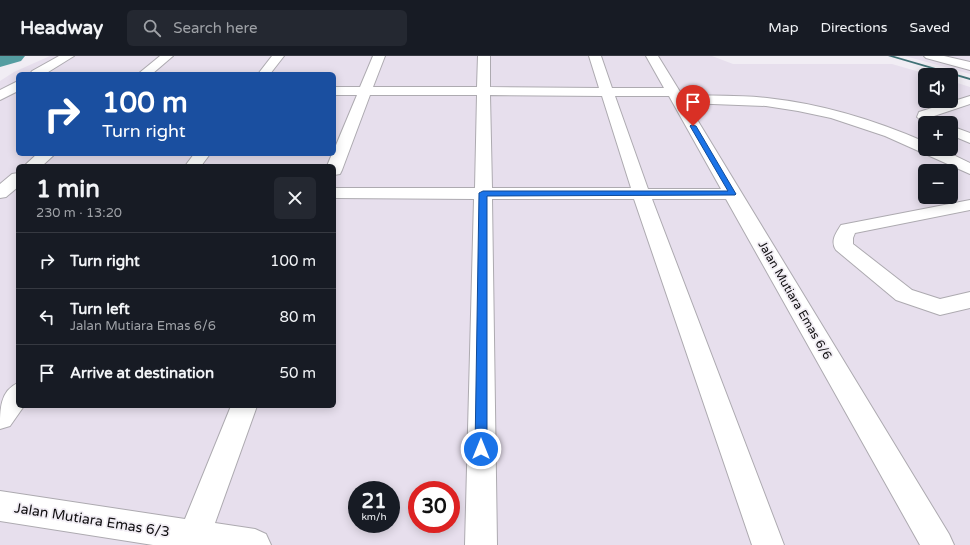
<!DOCTYPE html>
<meta charset="utf-8">
<style>
:root{--surface:#171b24;--page:#242831;--text:#f1f3f6;--muted:#9ea1a6;--line:#363941}
body{margin:0;font-family:"Varela Round",sans-serif;background:var(--page);color:var(--text);height:100vh;display:flex;flex-direction:column;font-size:15px;white-space:nowrap}
*{box-sizing:border-box;margin:0}
p{font-size:13px;color:var(--muted)}
.icon{flex:none;width:22px;height:22px;fill:none;stroke:currentColor;stroke-width:2;stroke-linecap:round;stroke-linejoin:round}
.map{position:relative;flex:1;overflow:hidden}
.sheet{position:absolute;left:16px;top:108px;width:320px;height:244px;display:flex;flex-direction:column;background:var(--surface);border-radius:6px;box-shadow:0 2px 10px #0003}
.sheet>*{flex:none}
.hud{position:absolute;left:16px;top:16px;width:320px;height:84px;border-radius:6px;box-shadow:0 2px 10px #0003;background:#1a4fa0;color:#fff;overflow:hidden}
.tools{position:absolute;left:918px;top:12px;display:grid;gap:8px}
.tools a{display:grid;place-items:center;width:40px;height:40px;border-radius:6px;background:var(--surface);box-shadow:0 2px 10px #0003;font-size:20px}
.speed{position:absolute;left:348px;top:425px;display:flex;gap:8px;font-size:20px;font-weight:700;text-align:center}
.speed>*{display:grid;place-content:center;width:52px;height:52px;border-radius:50%;background:var(--surface);box-shadow:0 2px 10px #0003;line-height:1}
.speed small{font-size:10px;font-weight:400}
.speed .limit{border:6px solid #d22;background:#fff;color:#111}
.pin{position:absolute;display:grid;place-items:center;width:34px;height:34px;color:#fff;margin:-41px -17px;border-radius:50% 50% 50% 0;rotate:-45deg;box-shadow:0 0 4px #0007}
.pin .icon{rotate:45deg}
.me{position:absolute;width:44px;margin:-22px;rotate:0deg;stroke-linejoin:round;filter:drop-shadow(0 0 3px #0008)}
.turn{display:flex;align-items:center;gap:14px;height:84px;padding:0 20px;font-size:18px}
.turn .icon{width:52px;height:52px;stroke-width:2.5}
.turn b{display:block;font-size:28px;line-height:34px}
.round{display:grid;place-items:center;flex:none;width:42px;height:42px;border-radius:6px;background:var(--page)}
.head{display:flex;align-items:center;justify-content:space-between;height:68px;padding:0 20px}
h1{font-size:24px;font-weight:700;line-height:30px}
ul{padding:0;list-style:none}
li{display:flex;align-items:center;gap:12px;height:56px;padding:0 20px;border-top:1px solid var(--line)}
li div{flex:1}
li b{display:block;font-size:15px}
li em{font-style:normal}
header{display:flex;align-items:center;gap:24px;box-sizing:border-box;height:56px;padding:0 20px;background:var(--surface);border-bottom:1px solid var(--line)}
header strong{font-size:19px}
nav{display:flex;gap:22px;margin-inline-start:auto;font-size:14px}
.search{width:280px;height:36px;background:var(--page);display:flex;align-items:center;gap:10px;box-sizing:border-box;padding:0 14px;border-radius:6px;color:var(--muted);font-size:15px}
.map>svg:first-child{display:block}
</style>
<header>
<strong>Headway</strong>
<div class="search"><svg class="icon" aria-label="search" viewBox="0 0 24 24"><circle cx="10" cy="10" r="6"/><path d="M15 15l6 6"/></svg>Search here</div>
<nav><a>Map</a><a>Directions</a><a>Saved</a></nav>
</header>
<div class="map">
<svg width="970" height="489" viewBox="0 0 970 489">
<rect width="100%" height="100%" fill="#f1edf4"/>
<!-- built -->
<path fill="#e7dfed" fill-rule="evenodd" d="M50,0H712L733,8H892L930,19H925V45H951V25L970,31V489H0V25L14,16ZM18,18H334V98H18ZM925,67H951V93H925ZM18,110H334V350H18ZM925,115H951V141H925ZM357,434H391V468H357ZM417,434H451V468H417Z
M905,0H970V18Z"/>
<g fill="none" stroke-linecap="round" stroke-linejoin="round">
<!-- stream -->
<path fill="#407276" fill-rule="evenodd" d="M888,0H894L970,22V24Z"/>
<!-- river -->
<path fill="#559da1" fill-rule="evenodd" d="M0,0H25L21,5L0,11Z"/>
<defs>
<path id="minor" d="M59,0H74L45,18H30L32,15Z
M160,0H173L152,18H138Z
M272,0H284L270,18H258Z
M373,0H385L373,31H477L478,0H490V31L599,32L589,0H601L612,32H664L646,0H658L682,39C710,40 739,39 767,42C822,48 875,64 925,86V93H941L970,107V118L885,80L831,62L798,55L766,50L687,47L949,478L954,489H920L726,143H652L784,489H752L634,143H492L497,489H465L474,143L334,142V132H475L477,39H370L342,114L340,118L334,119V110H327L332,98H334V94L357,39H334V31H360ZM490,39L602,40L631,132H492ZM615,40H669L721,133H648Z
M924,0H944L970,6V14L926,2Z
M18,25V35L0,44V34Z
M970,40V48L934,60L942,67H925L917,61L919,56Z
M951,70L970,77V87L951,79Z
M37,98H55L42,110H24Z
M194,98H210L201,110H185Z
M18,117V131L6,141L0,142V128L12,118Z
M970,144V154L855,177L853,182V188L912,234L940,243L970,236V252L940,259L896,244L836,194C830,185 836,177 841,169Z
M18,327V350H24L10,370L0,373C0,353 0,335 18,327Z
M231,350H257L215,467L255,473L266,478L271,489H153L0,465V435L185,463Z"/>
</defs>
<!-- minor casing -->
<use href="#minor" stroke="#adaab0" stroke-width="2"/>
<!-- minor -->
<use href="#minor" fill="#fff" fill-rule="evenodd"/>
</g>
<!-- route -->
<path fill="#1a73e8" stroke="#114b97" d="M691,69L696,70L736,138L735,139L487,140V393L485,397L481,398L477,397L475,393L479,137L483,135H728L690,70Z"/>
<g text-anchor="middle" dominant-baseline="central" stroke-width="3.5" stroke-linejoin="round" paint-order="stroke">
<!-- street labels -->
<g font-size="12" fill="#100f11" stroke="#f1edf4">
<text transform="translate(795 244) rotate(60)">Jalan Mutiara Emas 6/6</text>
</g>
<!-- near-street labels -->
<g font-size="14" fill="#100f11" stroke="#f1edf4">
<text transform="translate(92 464) rotate(9)">Jalan Mutiara Emas 6/3</text>
</g>
</g>
</svg>
<div class="tools">
<a><svg class="icon" aria-label="sound" viewBox="0 0 24 24"><path d="M4 9h4l5-4v14l-5-4H4zM17 9q2 3 0 6"/></svg></a>
<a>+</a>
<a>−</a>
</div>
<div class="speed"><div>21<small>km/h</small></div><div class="limit">30</div></div>
<div class="pin" style="left:693px;top:70px;background:#d93025"><svg class="icon" aria-label="arrive" viewBox="0 0 24 24"><path d="M6 21V4h12l-3 4 3 4H6"/></svg></div>
<svg class="me" style="left:481px;top:393px" viewBox="-20 -20 40 40"><circle r="17" fill="#1a73e8" stroke="#fff" stroke-width="3"/><path d="M0-11L8 9 0 5-8 9z" fill="#fff"/></svg>
<div class="hud">
<div class="turn"><svg class="icon" aria-label="right" viewBox="0 0 24 24"><path d="M7 20v-9h11M14 6l5 5-5 5"/></svg><div><b>100 m</b>Turn right</div></div>
</div>
<section class="sheet">
<div class="head"><div><h1>1 min</h1><p>230 m · 13:20</p></div><a class="round"><svg class="icon" aria-label="close" viewBox="0 0 24 24"><path d="M6 6l12 12M18 6L6 18"/></svg></a></div>
<ul>
<li><svg class="icon" aria-label="right" viewBox="0 0 24 24"><path d="M7 20v-9h11M14 6l5 5-5 5"/></svg><div><b>Turn right</b></div><em>100 m</em></li>
<li><svg class="icon" aria-label="left" viewBox="0 0 24 24"><path d="M17 20v-9H6M10 6l-5 5 5 5"/></svg><div><b>Turn left</b><p>Jalan Mutiara Emas 6/6</p></div><em>80 m</em></li>
<li><svg class="icon" aria-label="arrive" viewBox="0 0 24 24"><path d="M6 21V4h12l-3 4 3 4H6"/></svg><div><b>Arrive at destination</b></div><em>50 m</em></li>
</ul>
</section>
</div>
